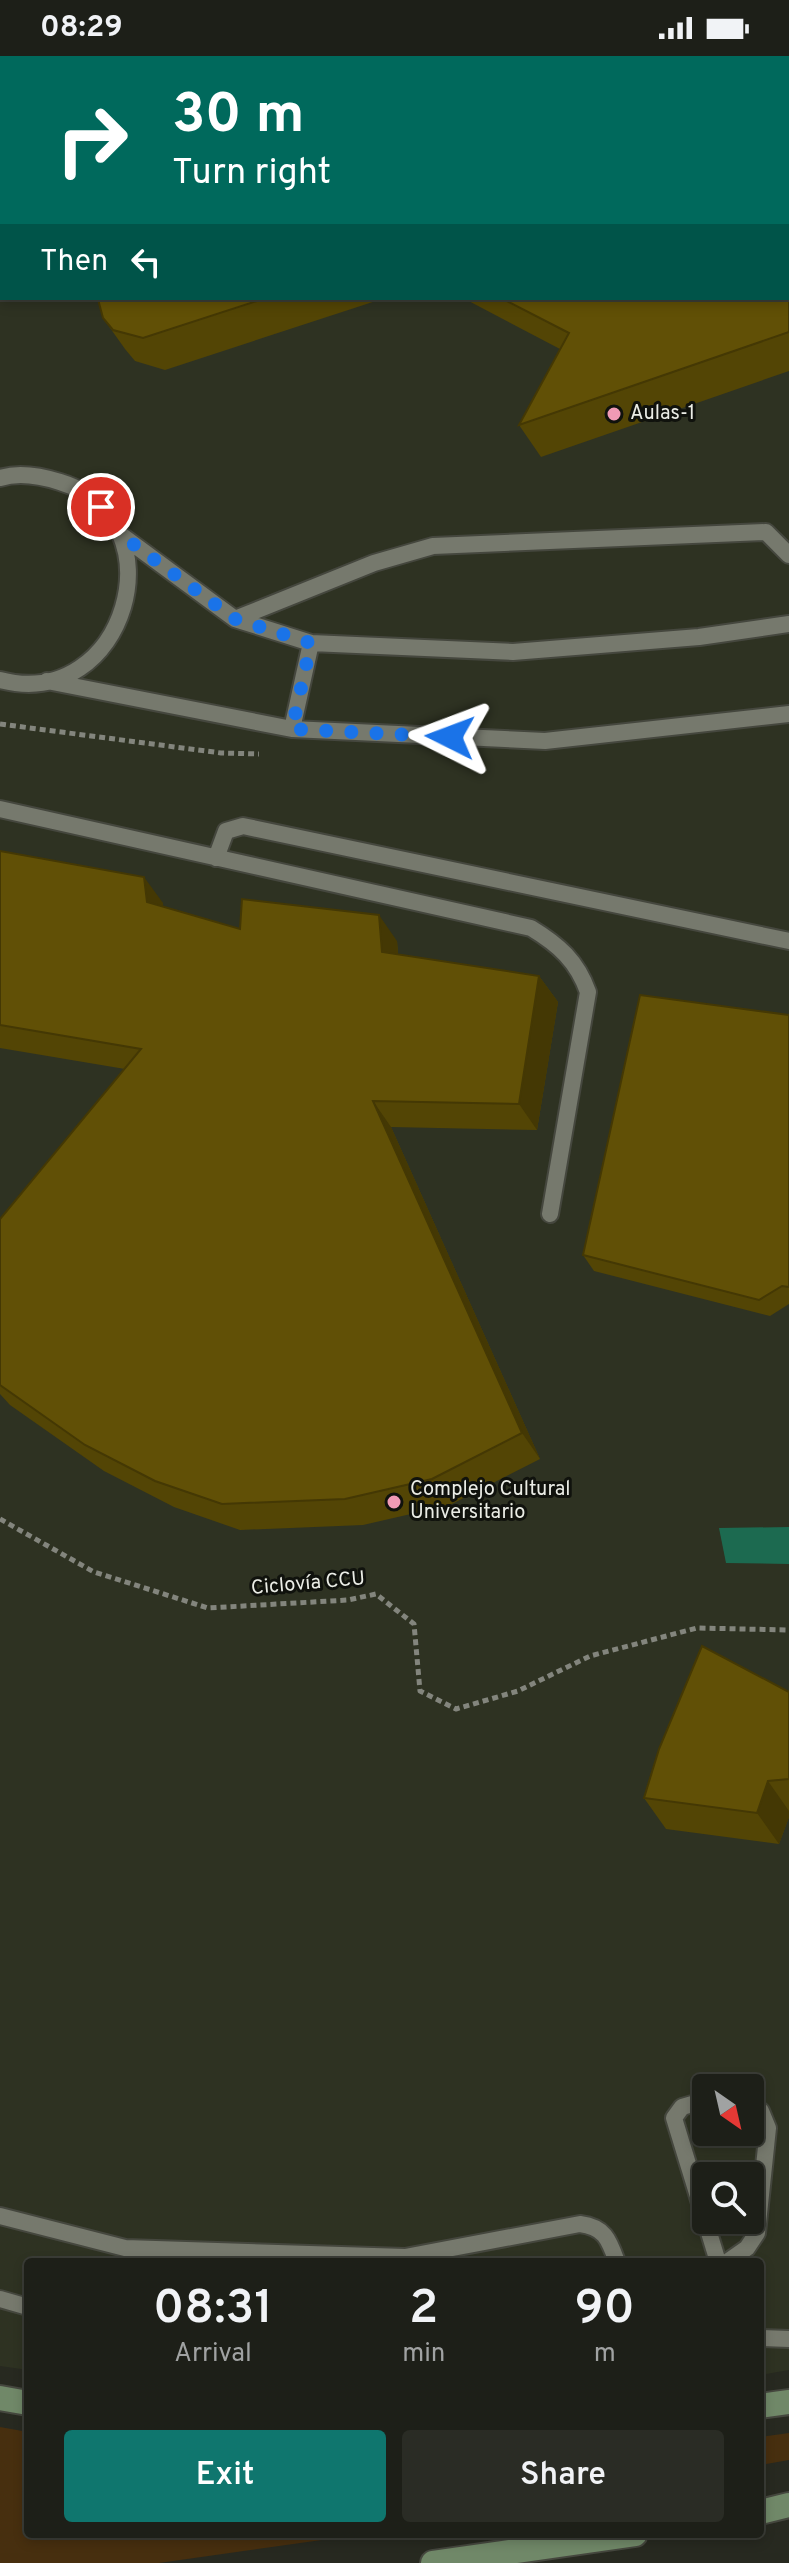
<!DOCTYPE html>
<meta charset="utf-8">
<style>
:root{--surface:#1d1f18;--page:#2a2c25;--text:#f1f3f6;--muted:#a0a2a2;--line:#3b3d37;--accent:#0f766e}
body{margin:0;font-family:Overpass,sans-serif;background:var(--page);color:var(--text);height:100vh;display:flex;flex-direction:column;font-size:30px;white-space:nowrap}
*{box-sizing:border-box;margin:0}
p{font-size:26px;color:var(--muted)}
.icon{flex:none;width:44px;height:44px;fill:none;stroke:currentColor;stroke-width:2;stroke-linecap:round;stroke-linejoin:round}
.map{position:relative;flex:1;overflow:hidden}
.drawer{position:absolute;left:24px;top:2202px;width:740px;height:280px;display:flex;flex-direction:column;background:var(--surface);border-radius:8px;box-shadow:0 4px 12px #0003,0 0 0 2px var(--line)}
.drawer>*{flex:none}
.banner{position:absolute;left:0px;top:0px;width:790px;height:244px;box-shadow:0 4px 12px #0003,0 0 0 2px var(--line);background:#00695c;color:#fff;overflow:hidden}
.needle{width:52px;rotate:146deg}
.fabs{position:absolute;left:692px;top:2018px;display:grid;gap:16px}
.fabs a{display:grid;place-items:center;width:72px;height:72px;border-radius:8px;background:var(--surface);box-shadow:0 4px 12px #0003,0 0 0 2px var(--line);font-size:40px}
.pin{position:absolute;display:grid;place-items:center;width:68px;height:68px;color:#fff;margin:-34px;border:4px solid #fff;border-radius:50%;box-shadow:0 2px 8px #0007}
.me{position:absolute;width:88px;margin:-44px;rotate:273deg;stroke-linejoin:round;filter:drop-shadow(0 0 6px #0008)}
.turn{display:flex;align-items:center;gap:28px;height:168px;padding:0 40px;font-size:36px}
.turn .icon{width:104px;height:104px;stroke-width:2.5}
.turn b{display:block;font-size:56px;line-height:68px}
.then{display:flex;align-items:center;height:76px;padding:0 40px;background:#0003;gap:16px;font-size:30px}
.eta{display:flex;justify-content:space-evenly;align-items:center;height:136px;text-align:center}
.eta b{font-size:48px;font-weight:600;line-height:56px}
.cta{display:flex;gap:16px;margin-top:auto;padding:16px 40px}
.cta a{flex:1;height:92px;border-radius:8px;background:var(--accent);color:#fff;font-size:32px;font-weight:600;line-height:92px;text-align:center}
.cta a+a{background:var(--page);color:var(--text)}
.status{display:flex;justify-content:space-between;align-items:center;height:56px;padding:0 40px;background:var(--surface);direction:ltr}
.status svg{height:22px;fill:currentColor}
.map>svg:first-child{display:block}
</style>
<div class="status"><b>08:29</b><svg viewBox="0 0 49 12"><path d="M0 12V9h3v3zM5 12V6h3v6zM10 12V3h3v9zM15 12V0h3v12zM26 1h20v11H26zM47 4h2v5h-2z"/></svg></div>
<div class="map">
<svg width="789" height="2507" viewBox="0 0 789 2507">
<rect width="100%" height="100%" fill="#272920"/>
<!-- built -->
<path fill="#2e3222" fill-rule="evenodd" d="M0,0H789V2314L760,2319V2206H28V2314L0,2310ZM2,2H788V242H2ZM706,2032H750V2076H706ZM706,2120H750V2164H706Z"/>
<!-- green -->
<path fill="#472f0f" d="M0,2371L28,2376V2478H364L159,2507H0Z
M789,2377V2404L760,2409V2381Z"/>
<!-- water -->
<path fill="#1c6a50" d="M789,1471V1508L726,1507L719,1472Z"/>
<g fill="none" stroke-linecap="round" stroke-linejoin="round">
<defs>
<path id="lane" d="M25,2L26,0
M0,60L2,56
M0,422C19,416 41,420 60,426C182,463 126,657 0,624
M121,479L235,563L311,587L513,596L699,581L789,568
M235,563L374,507L433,490L766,476L789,499
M47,625L292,673L545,685L789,658
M292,673L311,587
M0,753L531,872C559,889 577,905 588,936L550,1158
M216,802L226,775L243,770L789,885
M706,2044L682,2051L674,2062L718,2206
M0,2160L125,2192L405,2201L580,2168C605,2171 609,2184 617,2206
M727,2206L747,2192L757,2177L768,2072L761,2055L750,2047
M0,2243L28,2251
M760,2282L789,2283"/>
<path id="secondary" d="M0,2342L28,2347
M760,2350L789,2346
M760,2456L789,2449
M433,2507L635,2478"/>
</defs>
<!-- lane casing -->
<use href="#lane" stroke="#45473e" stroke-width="20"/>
<!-- secondary casing -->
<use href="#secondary" stroke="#45473e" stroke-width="28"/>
<!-- path -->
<path stroke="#83857d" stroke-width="5" stroke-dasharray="6 4" stroke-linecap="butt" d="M0,668L221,697L259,698
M0,1463L94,1516L208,1552L348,1544L376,1538L414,1568L420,1635L456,1653L518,1635L590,1600L697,1572L789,1574"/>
<!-- lane -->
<use href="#lane" stroke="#76796d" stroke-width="16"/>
<!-- secondary -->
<use href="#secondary" stroke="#708868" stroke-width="24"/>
</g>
<!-- wall -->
<path fill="#534505" d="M151,0H305L299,2H152Z
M481,0H789V45H788V2H480Z
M789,192V315L541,401L519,369L560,293L463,242H788Z
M99,242H385L165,314L135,305L125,293L103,262Z
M0,795L163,847V851L240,873L397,885L398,898L539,920L558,946L537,1074L391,1071L540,1403L450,1449L363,1469L240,1474L174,1451L104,1415L10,1349L0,1338V1163L125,1013L0,992Z
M789,959V1248L770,1260L594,1215L583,1199Z
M789,1636V1761L779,1788L666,1773L644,1742Z"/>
<!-- shaded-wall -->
<path fill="#443804" d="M144,821L163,847L165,872L147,846Z
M379,859L397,885L400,922L382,896Z
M539,920L558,946L537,1074L519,1048Z
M373,1045L391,1071L540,1403L522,1377Z
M768,1725L789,1755V1761L779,1788L757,1757Z"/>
<!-- building -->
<path fill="#615006" stroke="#443804" stroke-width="2" d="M158,0H190L184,2H162Z
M481,0H675L679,2H480Z
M682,0H789V7H788V2H686Z
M788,192H789V276L519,369L569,277L501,242H788Z
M99,242H266L143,282L113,274L103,262L99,247Z
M0,795L144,821L147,846L240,873L242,843L379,859L382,896L539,920L519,1048L373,1045L522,1377L432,1423L345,1443L222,1448L155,1425L85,1389L0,1329V1163L141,993L0,969Z
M640,939L789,959V1231L782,1230L759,1244L583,1199Z
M702,1590L789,1636V1723L768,1725L757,1757L644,1742L659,1693Z"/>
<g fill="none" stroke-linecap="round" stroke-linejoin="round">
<!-- route -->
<path stroke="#1a73e8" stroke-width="14" stroke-dasharray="0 25.2" d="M101,451L121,479L235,563L311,587L292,673L450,681"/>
</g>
<!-- markers -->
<g fill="#f09ab5" stroke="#10120d" stroke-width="3">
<circle cx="614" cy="358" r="8"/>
<circle cx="394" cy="1446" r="8"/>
</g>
<g text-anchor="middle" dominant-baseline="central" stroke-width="6" stroke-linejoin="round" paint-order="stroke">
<!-- poi labels -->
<g font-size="20" fill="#ebede6" stroke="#10120d" text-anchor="start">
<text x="630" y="358">Aulas-1</text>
<text x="410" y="1434">Complejo Cultural<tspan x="410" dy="23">Universitario</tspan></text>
</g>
<!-- street labels -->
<g font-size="20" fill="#ebede6" stroke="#10120d">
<text transform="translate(308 1528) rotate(-5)">Ciclovía CCU</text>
</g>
</g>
</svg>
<div class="fabs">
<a><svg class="needle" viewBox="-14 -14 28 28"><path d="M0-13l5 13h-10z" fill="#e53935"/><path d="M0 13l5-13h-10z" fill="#a0a2a2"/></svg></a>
<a><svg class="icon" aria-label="search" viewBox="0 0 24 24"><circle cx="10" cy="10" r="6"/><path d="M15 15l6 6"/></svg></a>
</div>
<div class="pin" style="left:101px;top:451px;background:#d93025"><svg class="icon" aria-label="arrive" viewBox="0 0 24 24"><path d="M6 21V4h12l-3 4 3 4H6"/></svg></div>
<svg class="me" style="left:450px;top:681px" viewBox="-20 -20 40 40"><path d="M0-17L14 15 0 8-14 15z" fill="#1a73e8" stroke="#fff" stroke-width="4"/></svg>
<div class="banner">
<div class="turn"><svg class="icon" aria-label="right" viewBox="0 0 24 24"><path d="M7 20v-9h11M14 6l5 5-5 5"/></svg><div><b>30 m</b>Turn right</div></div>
<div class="then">Then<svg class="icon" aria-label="left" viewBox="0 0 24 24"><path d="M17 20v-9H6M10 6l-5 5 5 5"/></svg></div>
</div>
<section class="drawer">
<div class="eta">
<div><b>08:31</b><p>Arrival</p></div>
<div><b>2</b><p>min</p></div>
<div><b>90</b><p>m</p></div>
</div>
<div class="cta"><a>Exit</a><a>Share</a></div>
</section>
</div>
